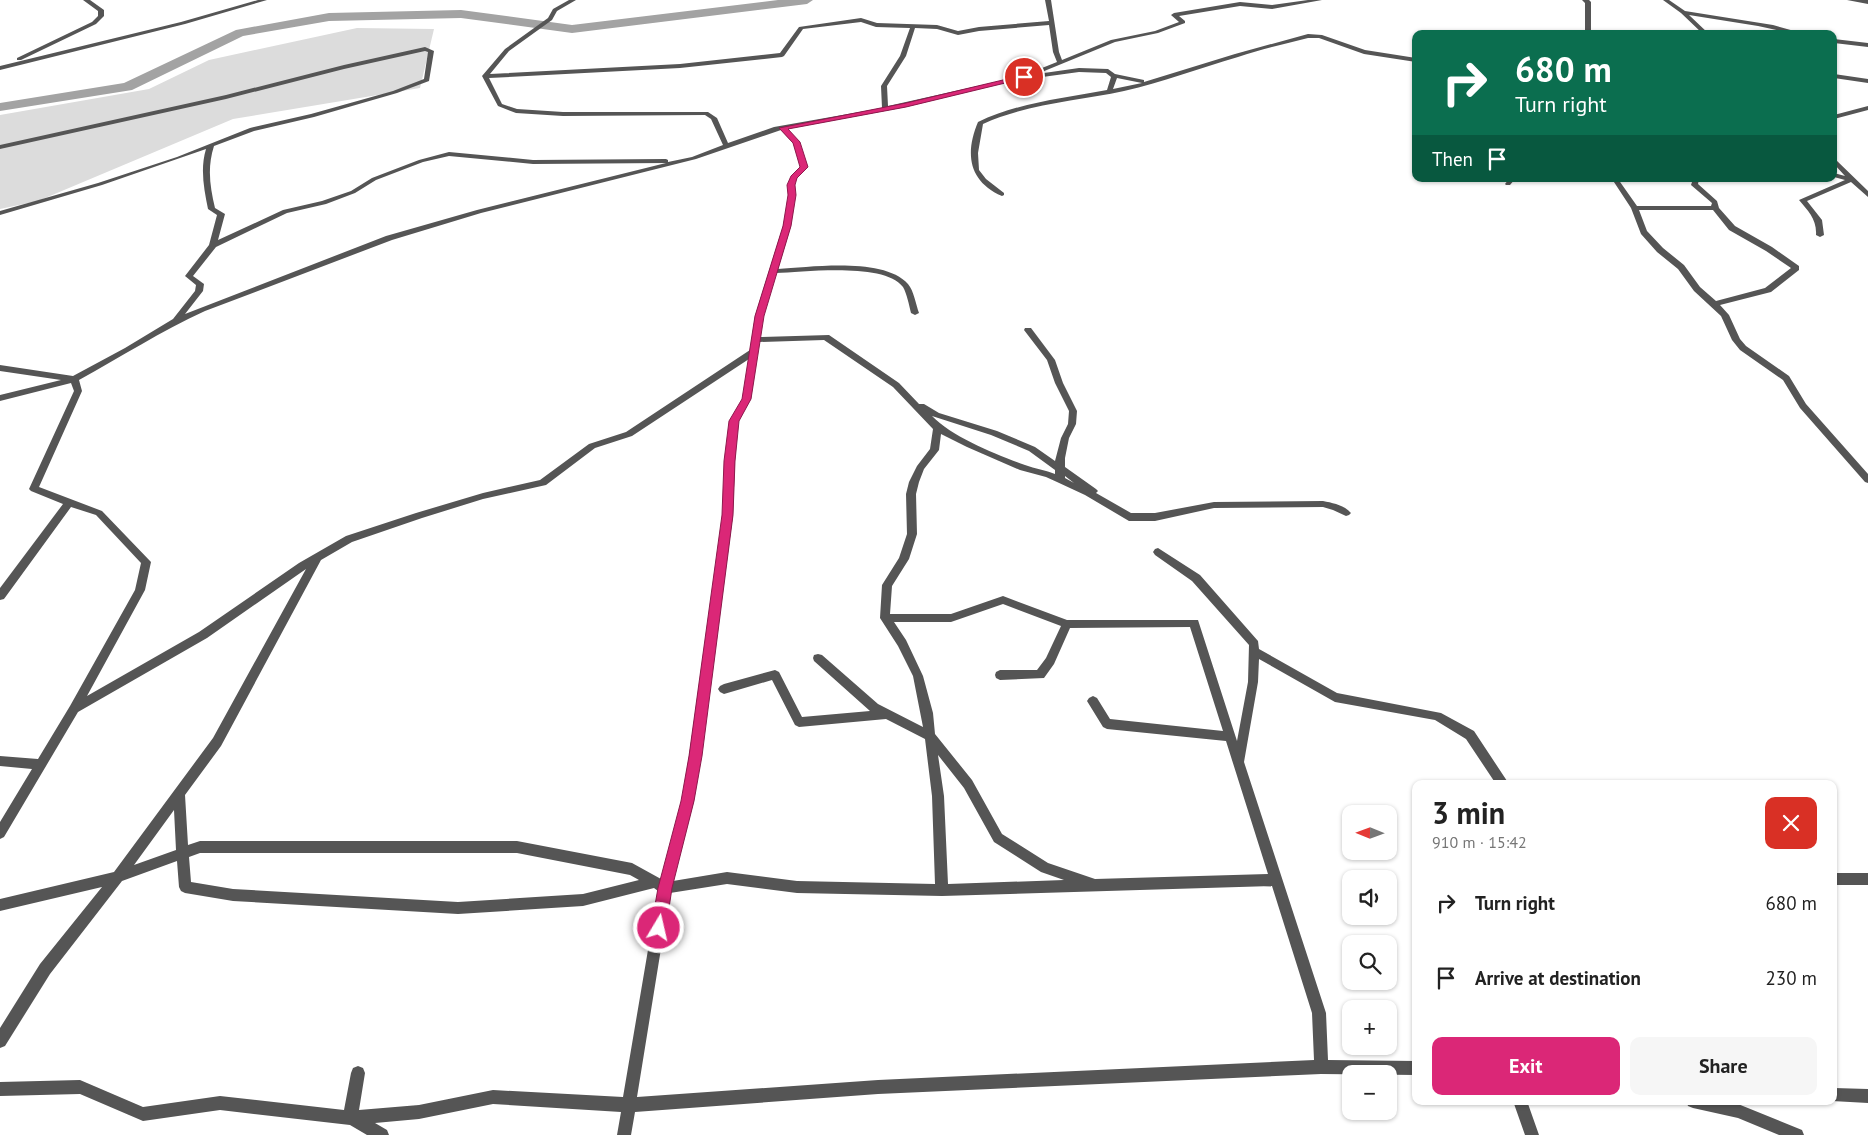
<!DOCTYPE html>
<meta charset="utf-8">
<style>
:root{--surface:#fff;--page:#f6f6f6;--text:#222;--muted:#767676;--accent:#db2777}
body{margin:0;font-family:"PT Sans",sans-serif;background:var(--page);color:var(--text);height:100vh;display:flex;flex-direction:column;font-size:19px;white-space:nowrap}
*{box-sizing:border-box;margin:0}
p{font-size:16px;color:var(--muted)}
.icon{flex:none;width:28px;height:28px;fill:none;stroke:currentColor;stroke-width:2;stroke-linecap:round;stroke-linejoin:round}
.map{position:relative;flex:1;overflow:hidden}
.side{position:absolute;left:1412px;top:780px;width:425px;height:325px;display:flex;flex-direction:column;background:var(--surface);border-radius:10px;box-shadow:0 1px 4px #0004}
.side>*{flex:none}
.guide{position:absolute;left:1412px;top:30px;width:425px;height:152px;border-radius:10px;box-shadow:0 1px 4px #0004;background:#0b6e4f;color:#fff;overflow:hidden}
.needle{width:32px;rotate:271deg}
.buttons{position:absolute;left:1342px;top:805px;display:grid;gap:10px}
.buttons a{display:grid;place-items:center;width:55px;height:55px;border-radius:10px;background:var(--surface);box-shadow:0 1px 4px #0004;font-size:25px}
.pin{position:absolute;display:grid;place-items:center;width:42px;height:42px;color:#fff;margin:-21px;border:2px solid #fff;border-radius:50%;box-shadow:0 1px 5px #0007}
.me{position:absolute;width:55px;margin:-28px;rotate:9deg;stroke-linejoin:round;filter:drop-shadow(0 0 4px #0008)}
.turn{display:flex;align-items:center;gap:18px;height:105px;padding:0 20px;font-size:22px}
.turn .icon{width:65px;height:65px;stroke-width:2.5}
.turn b{display:block;font-size:35px;line-height:42px}
.then{display:flex;align-items:center;height:48px;padding:0 20px;background:#0003;gap:10px;font-size:19px}
.round{display:grid;place-items:center;flex:none;width:52px;height:52px;border-radius:10px;background:var(--page)}
.headline{display:flex;align-items:center;justify-content:space-between;height:85px;padding:0 20px}
h1{font-size:30px;font-weight:700;line-height:38px}
.button{display:flex;gap:10px;margin-top:auto;padding:10px 20px}
.button a{flex:1;height:58px;border-radius:10px;background:var(--accent);color:#fff;font-size:20px;font-weight:700;line-height:58px;text-align:center}
.button a+a{background:var(--page);color:var(--text)}
ul{padding:0;list-style:none}
li{display:flex;align-items:center;gap:15px;height:75px;padding:0 20px}
li div{flex:1}
li b{display:block;font-size:19px}
li em{font-style:normal}
.map>svg:first-child{display:block}
</style>
<div class="map">
<svg width="1868" height="1135" viewBox="0 0 1868 1135">
<rect width="100%" height="100%" fill="#fff"/>
<!-- green -->
<path fill="#dcdcdc" d="M357,28L434,29L420,88L233,119L38,201L0,209V115L149,89L209,60Z"/>
<g fill="none" stroke-linecap="round" stroke-linejoin="round">
<!-- river -->
<path fill="#a3a3a3" fill-rule="evenodd" d="M778,0H813L807,4L572,33L461,18L329,21L243,36L132,90L0,111V103L124,83L236,30L329,13L461,10L572,25Z"/>
<!-- street -->
<path fill="#555" fill-rule="evenodd" d="M83,0H90L104,10V16L96,24L21,60H17V58L92,22L98,16V11Z
M258,0H267L185,24L0,70V66L181,22Z
M569,0H576L557,11L552,20L509,51L490,74L680,64L780,53L799,27L861,18L877,23L937,25L958,31L979,27L1049,21L1045,0H1051L1059,52L1062,60L1111,40L1155,31L1179,22L1171,15L1174,13L1240,2L1272,5L1308,0H1322L1272,9L1240,6L1179,16L1185,21V23L1158,33L1115,42L1037,74L1079,68L1108,69L1115,74L1144,80V82L1235,54L1308,34L1322,35L1365,50L1416,58V62L1364,54L1319,38H1308C1285,44 1261,49 1238,57C1200,68 1163,82 1124,91C1078,101 1026,104 983,124L978,153L979,170L986,179L1004,193V195L1002,196C968,181 965,153 978,122C1017,103 1064,98 1107,90L1111,77L1106,73L1079,72L1035,78L1032,76L906,107L787,129L799,142L807,167L797,178L794,185L795,195L791,226L778,269C812,267 884,257 908,284C914,291 916,305 919,313L915,315L911,313C909,305 907,294 903,287C885,262 804,272 776,273L763,316L760,337L829,335L899,383L919,404H924L939,413L997,431L1035,447L1055,461L1061,438L1068,424L1069,411L1055,383L1047,360L1024,330L1025,328H1031L1055,360L1063,383L1077,411L1076,424L1069,438L1065,458V467L1096,489L1098,491L1096,493L1131,513H1155L1214,502L1323,501C1333,503 1344,505 1351,513L1349,515L1346,516L1333,510L1323,507L1214,508L1155,521H1129L1085,495L1057,482L1046,477L1020,470L967,447L941,434L939,450L924,469L919,482L916,494L917,534L909,559L892,586L890,614H951L1003,596L1067,620H1198L1237,741L1248,682L1249,645L1192,581L1155,555L1153,552L1155,549L1158,548L1200,575L1258,641L1259,649L1337,693L1441,713L1474,731L1509,784H1496L1466,739L1435,720L1335,702L1259,659L1258,682L1244,762L1326,1013L1328,1060L1416,1061V1075L1321,1074L878,1094L635,1112L631,1135H617L621,1112L493,1104L419,1119L375,1123L387,1130L389,1135H367L350,1125L220,1110L143,1121L80,1094L0,1096V1082L80,1080L143,1107L220,1096L344,1110L351,1073L353,1068L358,1066L363,1068L365,1073L359,1110L419,1105L493,1090L623,1097L658,891L654,888L583,906L458,914L233,901L185,893L181,891L179,887L177,861L122,881L50,974L5,1046L0,1048V1028L40,964L102,887L0,911V899L114,872L213,738L306,569L207,638L78,712L4,837L0,839V822L32,769L0,766V756L38,759L70,706L135,590L141,563L96,515L71,507L4,599L0,600V588L63,504L31,491L29,489L74,391L71,383L0,401V395L61,380L0,371V365L73,376L125,348L173,319L195,291L196,285L185,276L209,245L217,215L208,209C204,189 200,169 206,149L102,185L0,215V211L98,183L177,157L250,128L311,114L393,91L424,79L428,52L425,51L344,69L226,99L0,149V145L226,95L344,65L425,47L434,51L429,81L397,93L314,117L254,131L214,146C207,168 210,187 215,208L225,214L218,240L283,210L322,201L351,191L372,178L419,160L449,152L533,160L666,159L668,160V162L692,157L723,145L711,119L705,115L563,116L516,113L498,106L482,76L505,49L548,18L553,9ZM861,22L876,27L910,28L900,56L881,86L882,108L774,127L728,143L717,118L708,112H563L517,109L502,104L489,78L680,68L782,57L784,56L803,29ZM1049,25L1053,52L1057,62L1022,76L888,106L887,86L906,56L915,28L937,29L958,35L979,31ZM1117,78L1142,83L1113,89ZM781,130L793,143L801,167L792,176L788,185L789,195L783,226L755,316L750,350L626,432L589,444L540,480L483,493L416,513L346,536L299,563L199,632L87,696L145,590L151,562L102,511L39,487L82,391L79,380C121,357 161,331 205,311L392,240L481,213L696,159ZM449,156L533,164L666,163L477,210L386,236L185,314L203,291L204,284L193,276L216,247L287,213L326,204L355,193L376,180L423,162ZM824,340L893,387L933,429L930,449L917,466L909,482L906,494L907,534L899,558L882,585L880,618L898,646L913,676L923,727L878,704L822,655L818,654L814,655L813,658L814,661L870,711L802,717L779,672L775,670L724,684L720,686L718,689L720,692L724,694L772,680L795,725L799,727L886,719L925,739L932,796L935,884L797,881L727,872L673,881L694,801L701,756L733,515L735,461L738,421L751,399L759,342ZM749,359L743,399L730,421L725,461L723,515L689,756L682,801L661,879L632,863L517,841H200L188,845L185,795L221,746L321,560L352,542L422,518L483,499L546,485L595,448L632,436ZM932,416L991,435L1029,451L1055,470V474C1046,470 1035,469 1025,465C997,455 952,437 932,416ZM1065,476L1074,483L1065,478ZM1003,604L1061,626L1046,658L1037,670H1000L996,672L995,675L996,678L1000,680L1044,678L1054,664L1070,628L1190,627L1223,731L1110,719L1097,698L1093,696L1089,698L1087,701L1103,727L1107,729L1226,741L1268,874L1095,879L1048,863L1002,834L972,780L935,734L933,713L923,676L906,640L894,622H951ZM938,755L964,788L994,842L1041,872L1064,880L948,884L944,796ZM174,810L176,850L134,865ZM200,853H517L630,875L639,880L583,894L458,902L233,889L191,882L189,857ZM727,884L797,893L942,896L1272,886L1312,1013L1314,1060L878,1080L637,1097L670,893Z
M1582,0H1589L1591,2V34H1585V3Z
M1663,0H1669L1685,11L1773,25L1805,34H1795L1758,26L1689,15L1709,34H1703L1681,13Z
M1847,0H1868V4Z
M1834,39L1868,43V47L1834,43Z
M1834,74L1868,79V83L1834,78Z
M1868,106V110L1834,119V115Z
M1834,158L1868,191V197L1851,182L1807,201L1822,220L1824,235L1820,237L1816,235C1817,219 1808,211 1799,200L1845,180L1834,177V173L1845,176L1834,164Z
M1509,179H1515L1510,185H1506L1505,184Z
M1612,179H1618L1637,206H1711L1712,203L1691,185L1693,179H1699L1698,184L1717,201L1719,208L1735,226L1772,247L1799,266V270L1771,292L1720,305L1729,315L1740,339L1746,346L1789,376L1806,404L1868,474V483L1865,482L1800,408L1783,380L1740,350L1732,340L1721,316L1694,291L1678,269L1657,252L1641,234L1631,208ZM1639,210H1713L1729,230L1766,251L1791,268L1765,288L1716,301L1700,287L1684,265L1663,248L1647,231Z
M1834,873H1868V885H1834Z
M1834,1088L1868,1089V1103L1832,1101H1834Z
M1513,1101H1527L1539,1135H1525Z
M1686,1101H1727L1738,1104L1802,1130L1804,1135H1779L1738,1118L1693,1108L1688,1106Z"/>
</g>
<!-- route -->
<path fill="#db2777" stroke="#8e194d" d="M1024,75L1027,77L1026,78L906,107L788,129L800,142L808,167L797,178L795,185L796,195L791,226L764,316L751,399L739,421L735,461L733,515L702,756L694,801L672,888L666,928L664,933L659,935L654,933L651,928L658,888L681,801L689,756L722,515L724,461L729,421L742,399L755,316L783,226L788,195L787,185L791,176L800,167L793,143L779,128L906,103Z"/>
</svg>
<div class="buttons">
<a><svg class="needle" viewBox="-14 -14 28 28"><path d="M0-13l5 13h-10z" fill="#e53935"/><path d="M0 13l5-13h-10z" fill="#767676"/></svg></a>
<a><svg class="icon" aria-label="sound" viewBox="0 0 24 24"><path d="M4 9h4l5-4v14l-5-4H4zM17 9q2 3 0 6"/></svg></a>
<a><svg class="icon" aria-label="search" viewBox="0 0 24 24"><circle cx="10" cy="10" r="6"/><path d="M15 15l6 6"/></svg></a>
<a>+</a>
<a>−</a>
</div>
<div class="pin" style="left:1024px;top:77px;background:#d93025"><svg class="icon" aria-label="arrive" viewBox="0 0 24 24"><path d="M6 21V4h12l-3 4 3 4H6"/></svg></div>
<svg class="me" style="left:659px;top:928px" viewBox="-20 -20 40 40"><circle r="17" fill="#db2777" stroke="#fff" stroke-width="3"/><path d="M0-11L8 9 0 5-8 9z" fill="#fff"/></svg>
<div class="guide">
<div class="turn"><svg class="icon" aria-label="right" viewBox="0 0 24 24"><path d="M7 20v-9h11M14 6l5 5-5 5"/></svg><div><b>680 m</b>Turn right</div></div>
<div class="then">Then<svg class="icon" aria-label="arrive" viewBox="0 0 24 24"><path d="M6 21V4h12l-3 4 3 4H6"/></svg></div>
</div>
<section class="side">
<div class="headline"><div><h1>3 min</h1><p>910 m · 15:42</p></div><a class="round" style="background:#d93025;color:#fff"><svg class="icon" aria-label="close" viewBox="0 0 24 24"><path d="M6 6l12 12M18 6L6 18"/></svg></a></div>
<ul>
<li><svg class="icon" aria-label="right" viewBox="0 0 24 24"><path d="M7 20v-9h11M14 6l5 5-5 5"/></svg><div><b>Turn right</b></div><em>680 m</em></li>
<li><svg class="icon" aria-label="arrive" viewBox="0 0 24 24"><path d="M6 21V4h12l-3 4 3 4H6"/></svg><div><b>Arrive at destination</b></div><em>230 m</em></li>
</ul>
<div class="button"><a>Exit</a><a>Share</a></div>
</section>
</div>
